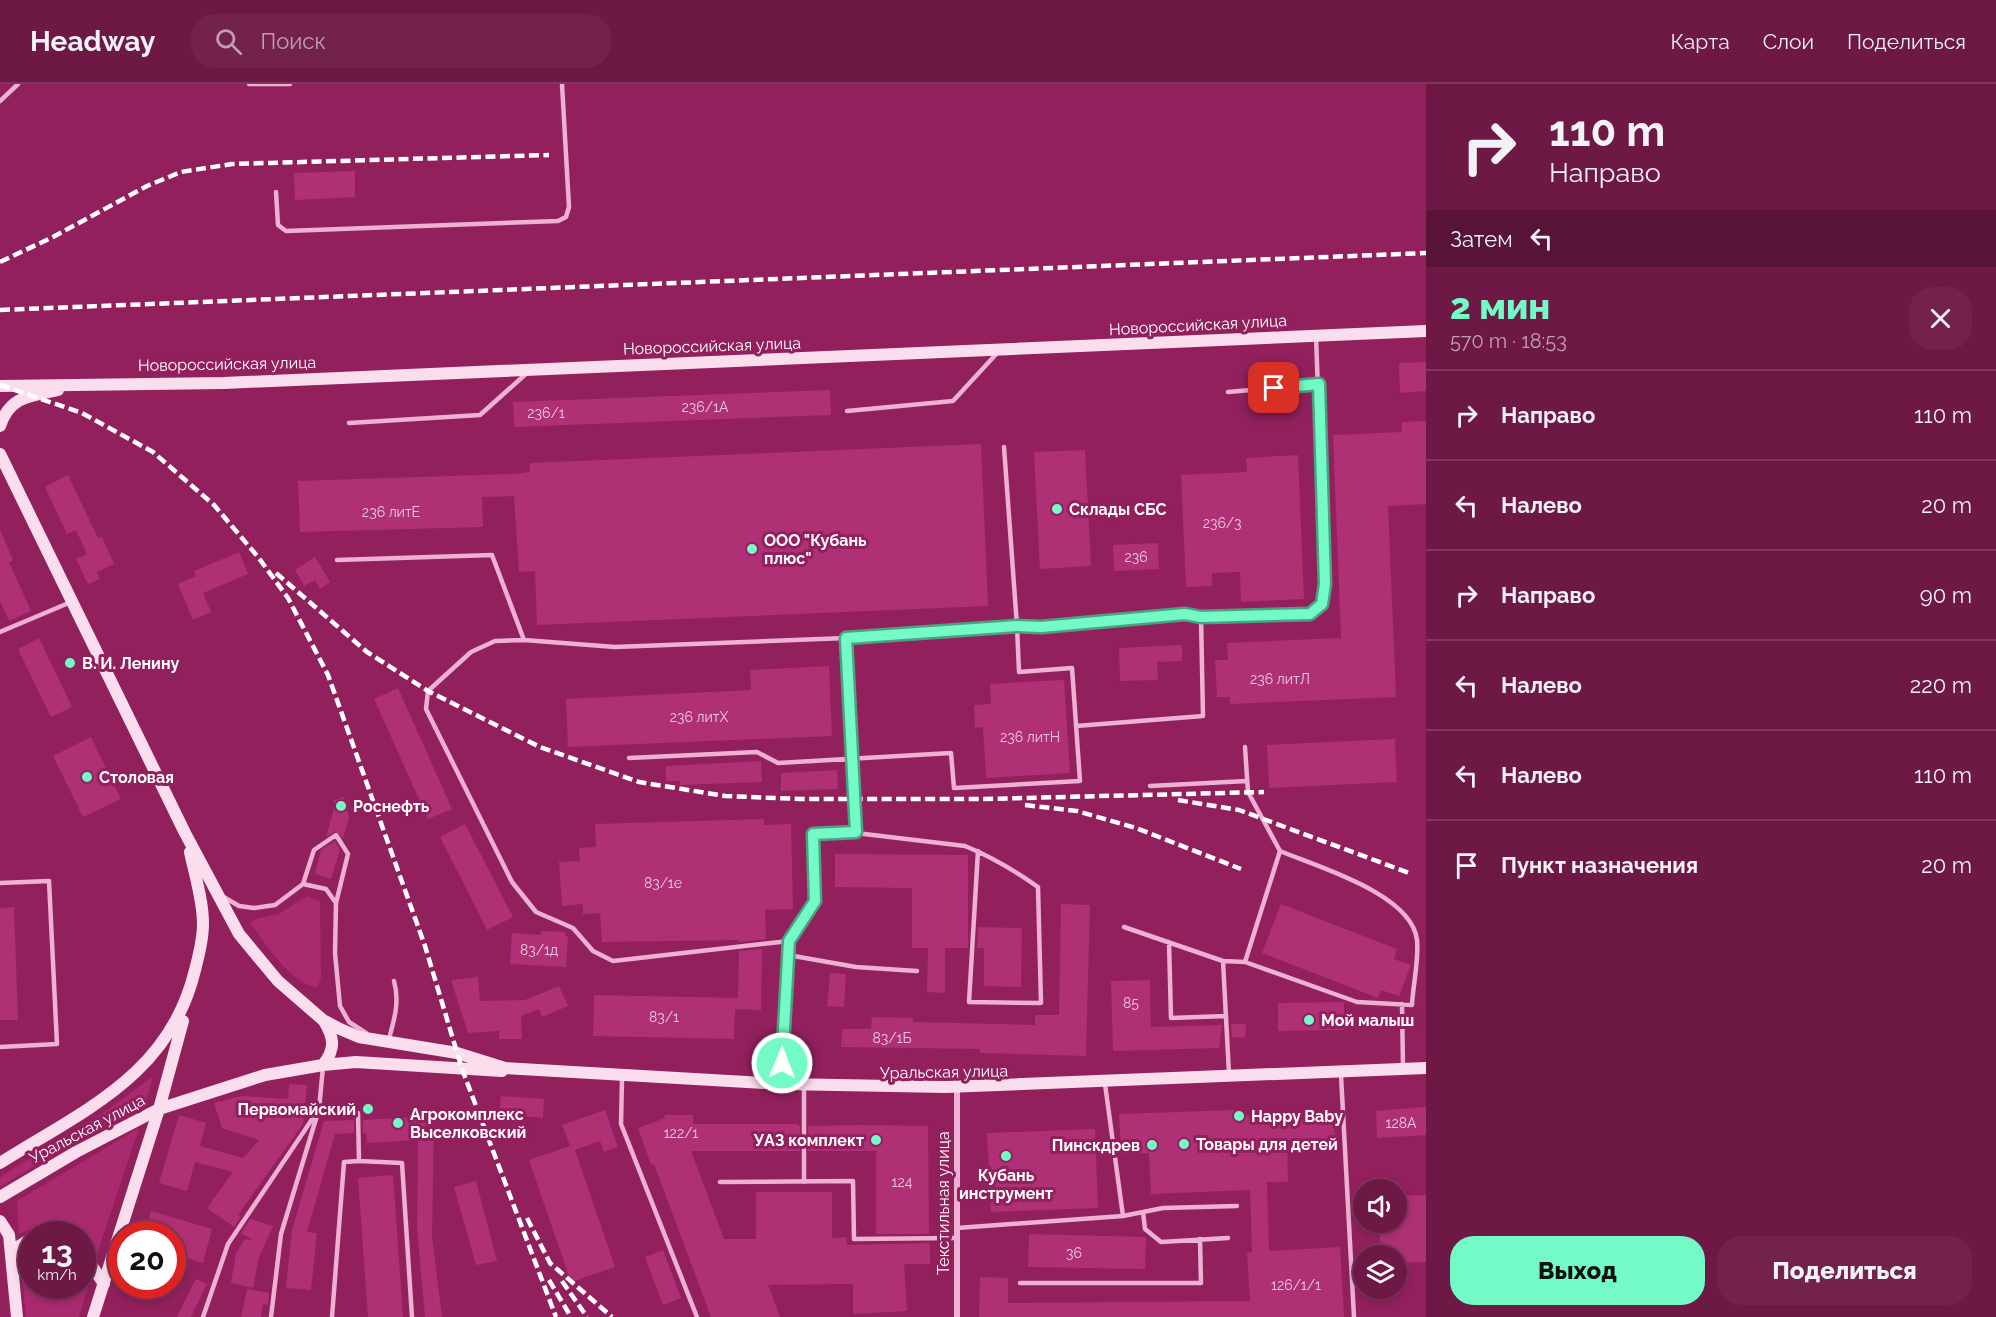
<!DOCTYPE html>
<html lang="ru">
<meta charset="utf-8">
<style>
:root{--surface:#6e1846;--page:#73214d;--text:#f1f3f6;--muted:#bfa0b3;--line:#80375f;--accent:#73fac6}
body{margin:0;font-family:Raleway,sans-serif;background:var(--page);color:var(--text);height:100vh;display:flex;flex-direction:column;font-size:22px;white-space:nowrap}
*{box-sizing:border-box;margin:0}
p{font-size:20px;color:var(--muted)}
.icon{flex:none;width:33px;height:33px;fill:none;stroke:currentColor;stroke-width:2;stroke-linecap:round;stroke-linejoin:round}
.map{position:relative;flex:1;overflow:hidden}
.side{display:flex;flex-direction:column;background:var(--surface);width:570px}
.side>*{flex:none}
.banner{background:#6e1846;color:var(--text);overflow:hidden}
.buttons{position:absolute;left:1353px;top:1095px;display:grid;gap:12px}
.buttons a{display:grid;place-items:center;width:54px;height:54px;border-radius:50%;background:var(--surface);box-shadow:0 3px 9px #0003,0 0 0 2px var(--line);font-size:30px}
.speed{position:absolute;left:18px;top:1137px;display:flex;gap:12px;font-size:30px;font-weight:700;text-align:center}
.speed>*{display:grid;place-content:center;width:78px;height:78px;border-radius:50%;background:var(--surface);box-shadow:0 3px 9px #0003,0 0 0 2px var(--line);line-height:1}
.speed small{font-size:15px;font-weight:400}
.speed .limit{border:9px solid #d22;background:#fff;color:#111}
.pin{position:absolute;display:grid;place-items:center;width:51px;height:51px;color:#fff;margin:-26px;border-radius:12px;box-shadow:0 3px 9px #0006}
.me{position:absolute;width:66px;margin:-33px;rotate:1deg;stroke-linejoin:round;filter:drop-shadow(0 0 4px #0008)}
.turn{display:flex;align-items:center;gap:21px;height:126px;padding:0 24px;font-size:27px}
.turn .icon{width:78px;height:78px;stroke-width:2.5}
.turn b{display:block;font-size:42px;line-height:51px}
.then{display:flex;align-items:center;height:57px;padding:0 24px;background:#0003;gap:12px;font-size:22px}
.round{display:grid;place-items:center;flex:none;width:63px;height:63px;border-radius:24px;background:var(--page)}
.summary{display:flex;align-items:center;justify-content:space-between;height:102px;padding:0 24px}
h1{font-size:36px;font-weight:800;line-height:45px;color:var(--accent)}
.cta{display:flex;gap:12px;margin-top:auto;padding:12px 24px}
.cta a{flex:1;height:69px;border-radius:24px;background:var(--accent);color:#111;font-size:24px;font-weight:800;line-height:69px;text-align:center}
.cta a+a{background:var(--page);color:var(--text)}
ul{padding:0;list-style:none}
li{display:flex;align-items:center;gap:18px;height:90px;padding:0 24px;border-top:2px solid var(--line)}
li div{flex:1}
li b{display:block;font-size:22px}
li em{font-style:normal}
header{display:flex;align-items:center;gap:36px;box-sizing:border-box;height:84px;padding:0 30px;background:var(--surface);border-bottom:2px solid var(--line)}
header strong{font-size:28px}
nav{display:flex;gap:33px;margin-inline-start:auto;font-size:21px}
.search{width:420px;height:54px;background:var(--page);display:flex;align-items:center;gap:15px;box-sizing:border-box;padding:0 21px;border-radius:24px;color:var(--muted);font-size:22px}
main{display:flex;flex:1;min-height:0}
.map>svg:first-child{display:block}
</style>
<header>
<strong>Headway</strong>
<div class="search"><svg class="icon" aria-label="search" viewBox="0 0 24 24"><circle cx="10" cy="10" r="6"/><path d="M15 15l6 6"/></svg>Поиск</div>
<nav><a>Карта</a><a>Слои</a><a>Поделиться</a></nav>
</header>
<main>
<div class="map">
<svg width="1426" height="1233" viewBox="0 0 1426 1233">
<rect width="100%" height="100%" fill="#92205d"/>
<!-- green -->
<path fill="#aa2a70" d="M307,812L320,817L321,894L317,904C287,896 268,862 250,839L256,835L279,830Z
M153,992L146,1019L84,1051L0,1103V1093L109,1025Z
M139,1044L97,1170L83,1156L82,1150L39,1142L19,1150L17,1117Z
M31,1161L32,1202H82L83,1178L84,1180L89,1199L79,1233H26L20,1169Z"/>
<!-- building -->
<path fill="#af3075" d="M355,87V113L295,116L294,89Z
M1426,278V307L1400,309L1399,279Z
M830,306L831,331L514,343L513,318Z
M1426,337V420L1388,422L1396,613L1230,620V613H1217L1215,576H1228L1227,559L1341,554L1333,351L1402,348V338Z
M981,360L988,522L537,541L535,487L519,488L514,412L482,413L483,443L300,448L298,397L513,390L530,388V379Z
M1085,366L1091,482L1040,485L1034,368Z
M1298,371L1304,515L1241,518L1240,488L1212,489V502L1186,503L1181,391L1247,388L1246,374Z
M68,391L98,454L102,453L114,480L97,488L100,495L88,500L76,475L87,470L76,446L67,450L45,403Z
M0,446L13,476L9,478L31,527L9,537L0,517Z
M1158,459L1159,485L1114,487L1113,461Z
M239,468L248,490L203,509L211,528L193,536L178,500L196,492L194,487Z
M315,473L330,498L320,505L315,496L304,502L295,486Z
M39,554L72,623L51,633L18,565Z
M1182,561V577L1157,578L1158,596L1120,597L1119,564Z
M829,582L832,652L568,663L566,615L751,606L750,586Z
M1064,596L1070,689L986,694L983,643L975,644L974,621L991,620L990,600Z
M398,604L452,725L428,735L374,615Z
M91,653L121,715L83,733L53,672Z
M1395,655L1397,698L1269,704L1267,661Z
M761,677L762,698L680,701V697H666V682Z
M837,686L838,705L781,707V689Z
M344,713L349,734L343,754L336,747L326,753L335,721L333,716Z
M764,735V741L791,740L793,825L765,826L766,855L739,858V856L602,858L600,829L583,830V820L562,822L559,778L580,777L579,764L596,763L595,740Z
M465,740L513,833L487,846L440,753Z
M335,757L340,766L331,795L315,790L321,766Z
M835,770L968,771V864H945V909L927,908L928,864H912V804L835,803Z
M1061,820L1090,821L1086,972L980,969V965L841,963L842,945H871L872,933L913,934V938L1035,941V931H1059Z
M1281,820L1397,865L1394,875L1411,881L1399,912L1381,906L1378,914L1262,869Z
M14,823L18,936H0V824Z
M978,843L1022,844L1021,903L984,902V864H977Z
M541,847L565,848V852H568L566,883L510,880L512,849L541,851Z
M762,865L761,926L735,925L734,955L593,952L594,911L738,914L739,867Z
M830,889L846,890L844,923L827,922Z
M478,893L480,917L525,916L559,902L568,922L542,933L539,925L521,932L522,955H499V947L468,949L451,896Z
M1150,896L1151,943L1222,941L1219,964L1113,967L1111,897Z
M1344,918V946L1278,947V919Z
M1231,940H1246L1245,954L1232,953Z
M289,1000L307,1001L303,1040L238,1131L241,1132L234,1143L207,1124L233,1088L195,1078L187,1107L159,1099L179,1031L206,1039L200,1062L243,1074L259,1056L222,1044L214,1019L241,1012L288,1015Z
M501,1012L544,1015L543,1034L499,1030Z
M1426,1023V1051L1377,1054L1376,1027Z
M605,1026L618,1063L604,1068L600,1057L575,1066L615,1183L571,1198L529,1076L570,1062L562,1041Z
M1236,1026V1032L1334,1029L1335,1055L1287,1056L1288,1098H1267L1269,1167L1340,1163L1344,1233H979L980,1193L1008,1194V1219L1250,1217L1247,1169L1252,1168L1250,1106L1151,1110L1149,1069L1121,1070L1119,1030Z
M664,1031H693V1040H796L800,1042V1067H691L724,1155H756V1108H832V1154L846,1153L847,1161L930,1159V1180H904L907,1227L853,1230V1200L768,1201L780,1233H711L654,1080L651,1081L638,1044L665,1034Z
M414,1033V1035H434L432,1152L442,1233H425L417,1145L418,1056L367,1059L366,1049H363V1036Z
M354,1036V1049L335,1050L307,1148L317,1149L311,1206L286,1204L292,1146L324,1037Z
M861,1041L928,1042L929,1150H876V1067H808V1042Z
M1095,1045L1098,1124L991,1128L987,1049Z
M393,1091L403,1233H368L358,1094Z
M476,1097L497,1177L476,1181L454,1103Z
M1426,1111V1178L1396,1179V1172H1381L1379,1138H1396V1112Z
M151,1127L212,1145L203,1179L172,1170V1150H144Z
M250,1135L273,1142L259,1173L253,1204L231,1199L236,1169L245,1155L254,1157L241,1149Z
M1029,1150L1146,1153L1145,1185L1028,1183Z
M663,1166L681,1214L663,1221L645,1173Z
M196,1195L207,1200L191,1233H177Z
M247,1205L269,1209L268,1221L263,1220L261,1233H241Z"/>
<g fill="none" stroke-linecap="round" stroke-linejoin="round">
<!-- lane -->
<path stroke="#edb2d3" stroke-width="4.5" d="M249,0H290
M0,17L18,0
M276,108L278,141L286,147L558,137L566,133L569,123L562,0
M1228,308L1319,300
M847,327L953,317L999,267
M349,339L480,331L528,288
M1004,363L1017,542L1041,543L1185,529L1201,533L1310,530L1321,520L1325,500L1316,252
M337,476L492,471L524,556
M0,548L71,518
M1076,642L1203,632L1201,533
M629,674L757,668L778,679L951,669L954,704L1080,697L1072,584L1019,588L1017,542L846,554L615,563L524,556L495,557L471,568L428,607L426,625L512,798L536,828L573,844L593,867L613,877L789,857
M1150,702L1247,697
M856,749L965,762C992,773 1014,786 1038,803L1041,919L969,918L978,767
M0,799L49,797L57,960L0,963
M303,800L326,805L336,819
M222,812L239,822L254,824L275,821L303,800L314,766L336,751L348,770L336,819L335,869L340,922L349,938L366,949
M1124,843L1223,877L1245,878L1280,767L1248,708L1245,663
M1169,858L1171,934L1226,932
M788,871L856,883L917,887
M1223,877L1229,990
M1245,878L1357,918L1412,921C1413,900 1419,877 1417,856C1412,810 1318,783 1280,767
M1402,920L1403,983
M388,958C394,937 400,918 394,897
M1341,991L1354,1233
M622,995L621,1040L697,1233
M783,998L782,957L789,857L815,817L813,750L856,749L846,554
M1105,1000L1123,1132
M804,1005V1098
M359,1077L402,1079L412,1233
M720,1098L853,1097L854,1155L957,1154
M1143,1128L1145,1145L1161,1158L1228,1154
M957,1144L1123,1132L1163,1124L1237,1122
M1020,1199H1201L1200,1155
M203,1233L228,1160L319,1025L323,983
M271,1233L281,1150L319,1025L358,1029L359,1077L344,1078L332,1233"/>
<!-- street -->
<path stroke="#edb2d3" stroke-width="6" d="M957,1006V1233"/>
<!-- secondary -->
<path stroke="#fadeed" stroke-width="12" d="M0,302L224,299L1426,247
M0,342C10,312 30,312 58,306
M0,370L185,749L239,850L278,897L323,936L340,945L359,953L457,969L505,984L783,1000L946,1003L1426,984
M323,981C336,964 334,954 324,937
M0,1079C84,1026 170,991 195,886C199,871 203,855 203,840C203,816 195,792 190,768
M0,1113L76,1068L159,1025L265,991L323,981L356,978L502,987
M0,1137L9,1151L17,1233
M11,1167L32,1154
M82,1167L104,1200
M93,1233L159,1025L183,937"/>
<!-- rail -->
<path stroke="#fff" stroke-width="4.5" stroke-dasharray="10 4.5" stroke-linecap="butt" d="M0,178L53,153L147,102L181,88L232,80L549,71
M0,226L1426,169
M0,301L82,329L153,368L214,421L258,473L288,514L328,591L425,862L462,985L556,1233
M276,489L367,568L428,607L540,663L639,698L725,712L800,715H984L1264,708
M1178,716L1239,726L1412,790
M1025,721L1077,727L1136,744L1241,785
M527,1134L550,1179L612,1233
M549,1196L571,1233
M562,1197L587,1233"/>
</g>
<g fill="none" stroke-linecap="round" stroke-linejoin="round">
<defs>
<path id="route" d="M782,979L789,857L815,817L813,750L856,748L846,554L1017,542L1041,543L1185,530L1201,533L1310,530L1322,520L1325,500L1319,300L1274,304"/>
</defs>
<!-- route casing -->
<use href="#route" stroke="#4ba281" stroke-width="15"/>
<!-- route -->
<use href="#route" stroke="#73fac6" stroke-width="10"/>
</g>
<!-- markers -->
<g fill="#73fac6" stroke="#92205d" stroke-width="2">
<circle cx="1057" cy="425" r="6"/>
<circle cx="752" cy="465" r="6"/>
<circle cx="70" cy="579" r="6"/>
<circle cx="87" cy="693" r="6"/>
<circle cx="341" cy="722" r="6"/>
<circle cx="1309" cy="936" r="6"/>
<circle cx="368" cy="1025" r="6"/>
<circle cx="1239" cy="1032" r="6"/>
<circle cx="398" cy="1039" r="6"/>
<circle cx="876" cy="1056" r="6"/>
<circle cx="1184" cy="1060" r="6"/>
<circle cx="1152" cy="1061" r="6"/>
<circle cx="1006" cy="1072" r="6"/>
</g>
<g text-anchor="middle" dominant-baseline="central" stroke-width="6" stroke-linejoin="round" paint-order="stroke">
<!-- number labels -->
<g font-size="14" fill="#ebcbdc">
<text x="705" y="323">236/1А</text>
<text x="546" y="329">236/1</text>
<text x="391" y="428">236 литЕ</text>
<text x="1222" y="439">236/3</text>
<text x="1136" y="473">236</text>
<text x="1280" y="595">236 литЛ</text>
<text x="699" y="633">236 литХ</text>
<text x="1030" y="653">236 литН</text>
<text x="663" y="799">83/1е</text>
<text x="539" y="866">83/1д</text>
<text x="1131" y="919">85</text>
<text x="664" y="933">83/1</text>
<text x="892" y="954">83/1Б</text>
<text x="1401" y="1039">128А</text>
<text x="681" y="1049">122/1</text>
<text x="902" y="1098">124</text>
<text x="1074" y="1169">36</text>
<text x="1296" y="1201">126/1/1</text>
</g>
<!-- street labels -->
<g font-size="16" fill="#fff" stroke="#92205d">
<text transform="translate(1198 241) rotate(-3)">Новороссийская улица</text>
<text transform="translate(712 262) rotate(-2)">Новороссийская улица</text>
<text transform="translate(227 280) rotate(-1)">Новороссийская улица</text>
<text transform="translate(944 988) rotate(-1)">Уральская улица</text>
<text transform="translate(87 1045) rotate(-28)">Уральская улица</text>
<text transform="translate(943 1119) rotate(-90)">Текстильная улица</text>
</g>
<!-- poi labels -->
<g font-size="16" font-weight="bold" fill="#fff" stroke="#92205d" text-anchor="start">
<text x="1069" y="425">Склады СБС</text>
<text x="764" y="456">ООО "Кубань<tspan x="764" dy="18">плюс"</tspan></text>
<text x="82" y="579">В. И. Ленину</text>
<text x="99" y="693">Столовая</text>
<text x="353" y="722">Роснефть</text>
<text x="1321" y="936">Мой малыш</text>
<text x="356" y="1025" text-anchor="end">Первомайский</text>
<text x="410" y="1030">Агрокомплекс<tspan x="410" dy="18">Выселковский</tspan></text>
<text x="1251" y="1032">Happy Baby</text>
<text x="864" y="1056" text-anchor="end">УАЗ комплект</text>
<text x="1196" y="1060">Товары для детей</text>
<text x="1140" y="1061" text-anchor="end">Пинскдрев</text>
<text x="1006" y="1091" text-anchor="middle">Кубань<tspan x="1006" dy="18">инструмент</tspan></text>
</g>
</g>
</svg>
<div class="buttons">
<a><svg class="icon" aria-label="sound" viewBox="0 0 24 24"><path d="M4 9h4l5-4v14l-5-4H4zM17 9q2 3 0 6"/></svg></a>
<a><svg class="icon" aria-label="layers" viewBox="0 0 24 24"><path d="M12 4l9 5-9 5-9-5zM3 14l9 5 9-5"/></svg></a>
</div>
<div class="speed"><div>13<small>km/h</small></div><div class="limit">20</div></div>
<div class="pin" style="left:1274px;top:304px;background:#d93025"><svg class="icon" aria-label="arrive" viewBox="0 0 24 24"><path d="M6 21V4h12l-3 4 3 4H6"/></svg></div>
<svg class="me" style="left:782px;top:979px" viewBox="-20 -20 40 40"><circle r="17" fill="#73fac6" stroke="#fff" stroke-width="3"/><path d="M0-11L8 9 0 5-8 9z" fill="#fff"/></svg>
</div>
<section class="side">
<div class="banner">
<div class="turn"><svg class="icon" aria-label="right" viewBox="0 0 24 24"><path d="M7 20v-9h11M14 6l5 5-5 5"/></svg><div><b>110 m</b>Направо</div></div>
<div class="then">Затем<svg class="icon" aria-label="left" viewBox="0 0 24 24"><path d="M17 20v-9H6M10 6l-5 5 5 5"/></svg></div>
</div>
<div class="summary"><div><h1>2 мин</h1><p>570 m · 18:53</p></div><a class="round"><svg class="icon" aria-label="close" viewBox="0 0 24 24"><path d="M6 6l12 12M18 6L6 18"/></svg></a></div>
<ul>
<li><svg class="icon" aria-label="right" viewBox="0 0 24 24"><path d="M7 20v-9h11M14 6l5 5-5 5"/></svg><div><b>Направо</b></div><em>110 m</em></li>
<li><svg class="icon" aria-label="left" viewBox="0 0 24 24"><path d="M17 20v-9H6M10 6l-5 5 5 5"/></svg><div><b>Налево</b></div><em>20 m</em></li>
<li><svg class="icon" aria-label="right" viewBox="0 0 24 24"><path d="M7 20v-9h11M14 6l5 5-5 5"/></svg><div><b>Направо</b></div><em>90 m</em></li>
<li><svg class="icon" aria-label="left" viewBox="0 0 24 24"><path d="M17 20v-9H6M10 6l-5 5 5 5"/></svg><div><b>Налево</b></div><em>220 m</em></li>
<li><svg class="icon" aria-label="left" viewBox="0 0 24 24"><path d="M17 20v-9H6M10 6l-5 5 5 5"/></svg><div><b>Налево</b></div><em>110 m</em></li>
<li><svg class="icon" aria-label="arrive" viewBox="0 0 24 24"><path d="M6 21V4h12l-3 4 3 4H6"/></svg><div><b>Пункт назначения</b></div><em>20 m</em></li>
</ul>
<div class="cta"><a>Выход</a><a>Поделиться</a></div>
</section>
</main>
